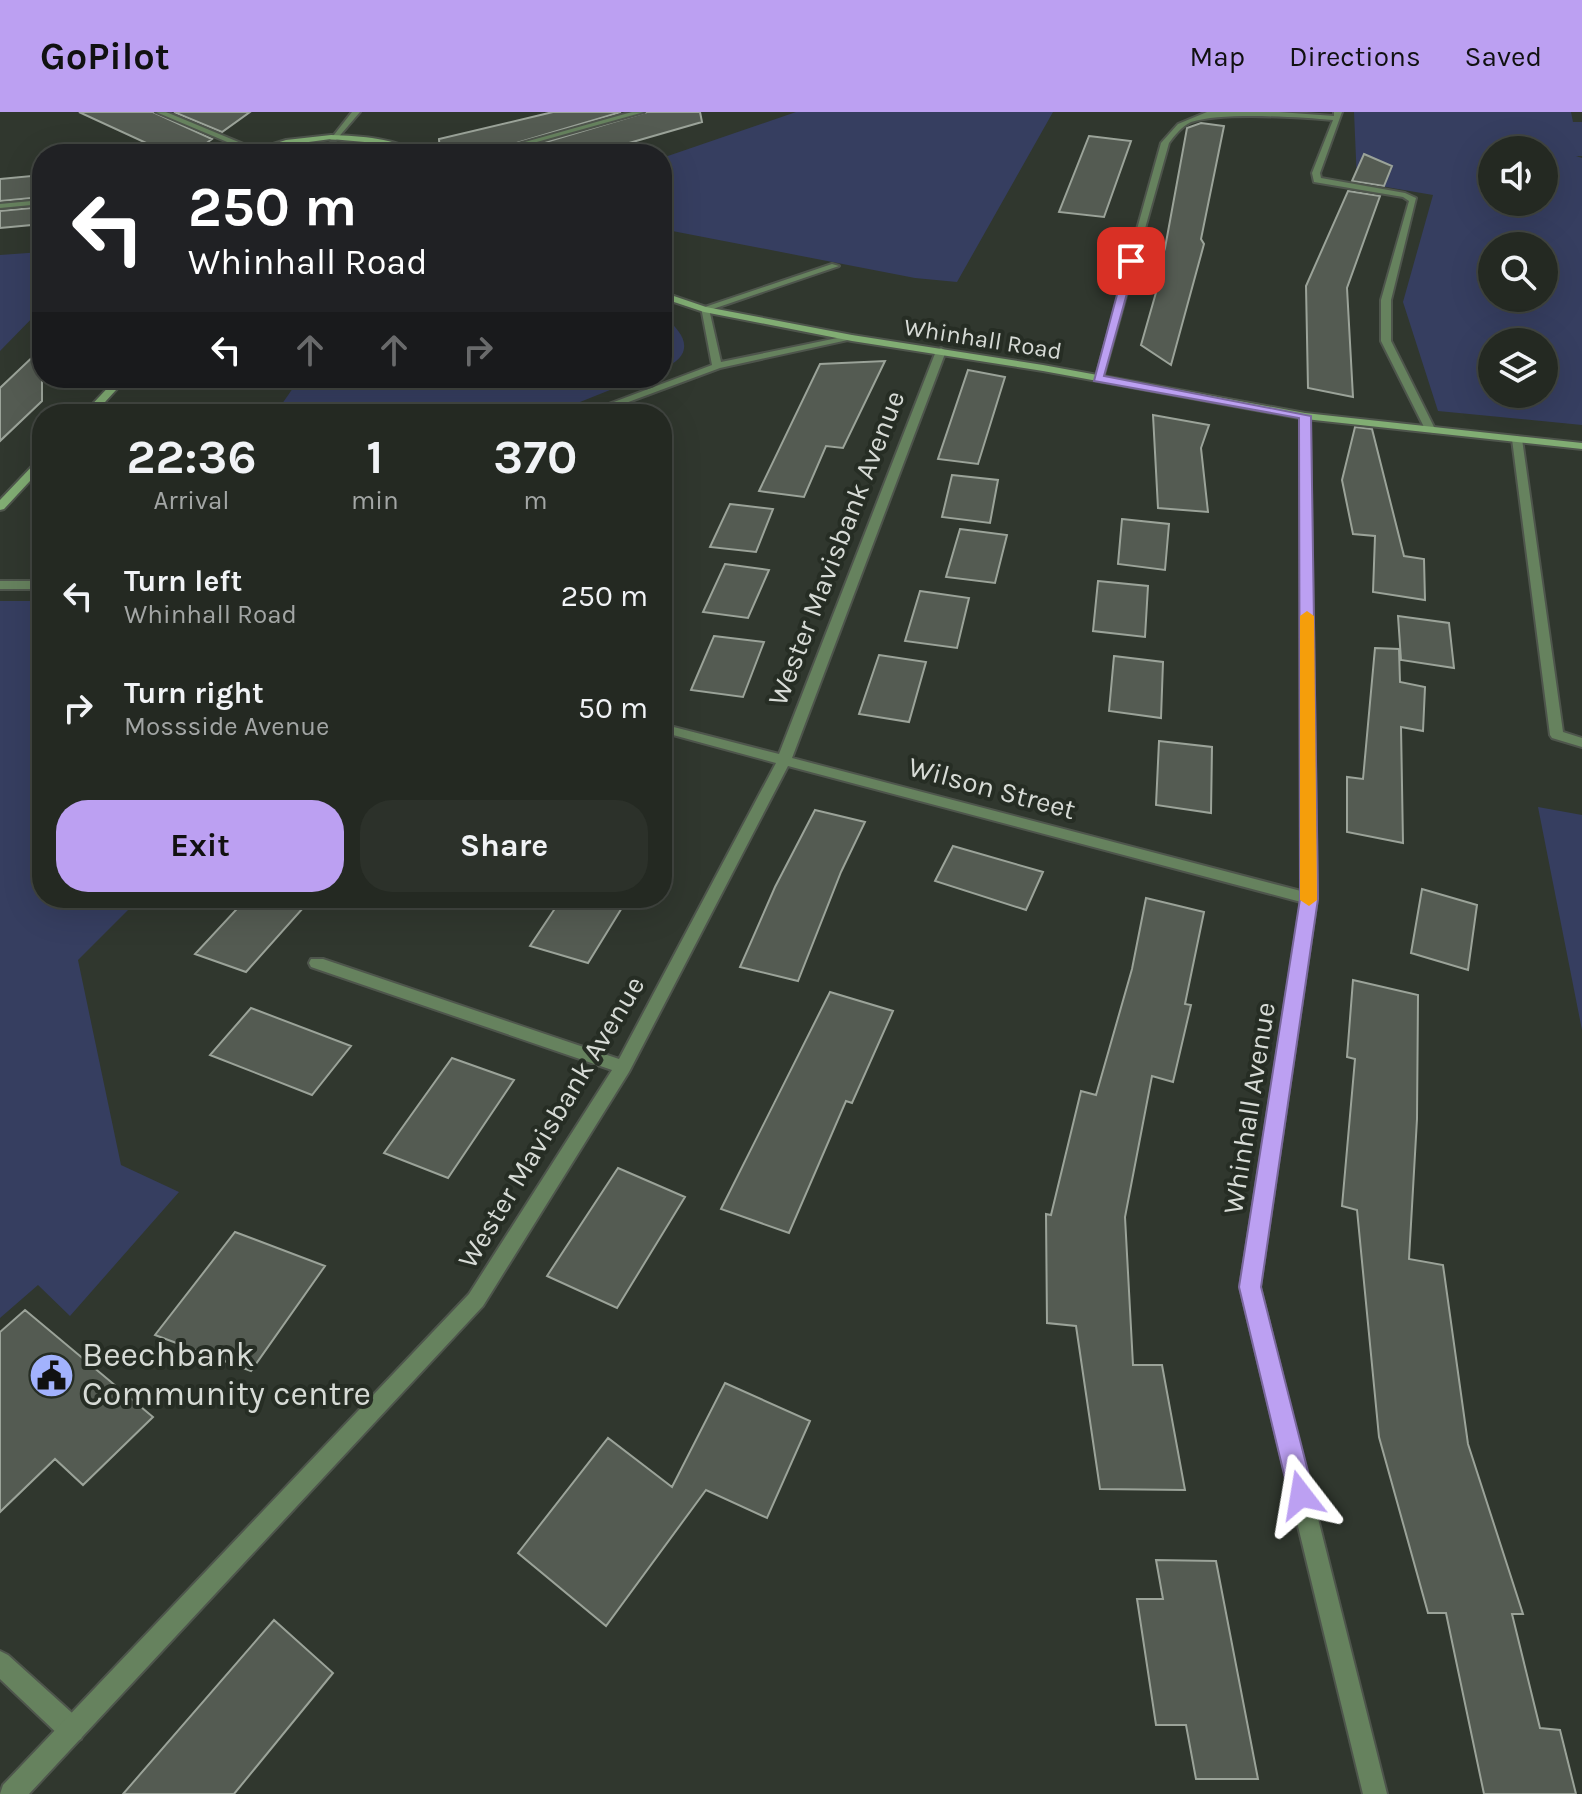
<!DOCTYPE html>
<style>
:root{--surface:#242922;--page:#2c312a;--text:#f1f3f6;--muted:#a3a6a5;--line:#414540;--accent:#bca0f2}
body{margin:0;font-family:Karla,sans-serif;background:var(--page);color:var(--text);height:100vh;display:flex;flex-direction:column;font-size:30px;white-space:nowrap}
*{box-sizing:border-box;margin:0}
p{font-size:26px;color:var(--muted)}
.icon{flex:none;width:44px;height:44px;fill:none;stroke:currentColor;stroke-width:2;stroke-linecap:round;stroke-linejoin:round}
.map{position:relative;flex:1;overflow:hidden}
.drawer{position:absolute;left:32px;top:292px;width:640px;height:504px;display:flex;flex-direction:column;background:var(--surface);border-radius:32px;box-shadow:0 8px 32px #0002,0 0 0 2px var(--line)}
.drawer>*{flex:none}
.guide{position:absolute;left:32px;top:32px;width:640px;height:244px;border-radius:32px;box-shadow:0 8px 32px #0002,0 0 0 2px var(--line);background:#202124;color:#fff;overflow:hidden}
.fabs{position:absolute;left:1478px;top:24px;display:grid;gap:16px}
.fabs a{display:grid;place-items:center;width:80px;height:80px;border-radius:50%;background:var(--surface);box-shadow:0 8px 32px #0002,0 0 0 2px var(--line);font-size:40px}
.pin{position:absolute;display:grid;place-items:center;width:68px;height:68px;color:#fff;margin:-34px;border-radius:16px;box-shadow:0 4px 12px #0006}
.me{position:absolute;width:88px;margin:-44px;rotate:346deg;stroke-linejoin:round;filter:drop-shadow(0 0 6px #0008)}
.turn{display:flex;align-items:center;gap:28px;height:168px;padding:0 24px;font-size:36px}
.turn .icon{width:104px;height:104px;stroke-width:2.5}
.turn b{display:block;font-size:56px;line-height:68px}
.lanes{display:flex;align-items:center;height:76px;padding:0 24px;background:#0003;justify-content:center;gap:40px;direction:ltr}
.lanes .off{opacity:.35}
.eta{display:flex;justify-content:space-evenly;align-items:center;height:136px;text-align:center}
.eta b{font-size:48px;font-weight:700;line-height:56px}
.cta{display:flex;gap:16px;margin-top:auto;padding:16px 24px}
.cta a{flex:1;height:92px;border-radius:32px;background:var(--accent);color:#111;font-size:32px;font-weight:700;line-height:92px;text-align:center}
.cta a+a{background:var(--page);color:var(--text)}
ul{padding:0;list-style:none}
li{display:flex;align-items:center;gap:24px;height:112px;padding:0 24px}
li div{flex:1}
li b{display:block;font-size:30px}
li em{font-style:normal}
header{display:flex;align-items:center;gap:48px;box-sizing:border-box;height:112px;padding:0 40px;background:var(--accent);color:#111}
header strong{font-size:38px}
nav{display:flex;gap:44px;margin-inline-start:auto;font-size:28px}
.map>svg:first-child{display:block}
</style>
<header>
<strong>GoPilot</strong>
<nav><a>Map</a><a>Directions</a><a>Saved</a></nav>
</header>
<div class="map">
<svg width="1582" height="1682" viewBox="0 0 1582 1682">
<rect width="100%" height="100%" fill="#30372e"/>
<!-- green -->
<path fill="#363e60" fill-rule="evenodd" d="M796,0H1053L957,170L915,166L662,117V46Z
M1354,0H1571L1573,10H1582V44H1576L1582,46V313L1438,299L1403,190L1433,83L1357,70ZM1492,38H1544V90H1492ZM1492,134H1544V186H1492ZM1492,230H1544V282H1492Z
M314,34L370,36L391,42H271Z
M42,140V196L0,239V143Z
M662,204C688,222 695,244 662,257Z
M300,266H640L550,302H275Z
M0,489H42V786H140L78,848L121,1053L179,1080L70,1204L38,1173L0,1206Z
M1538,695L1582,703V918Z"/>
<!-- building -->
<path fill="#545b52" stroke="#9ba399" stroke-width="2" d="M79,0H153L212,27L192,42H170Z
M174,0H250L222,20Z
M553,0H621L479,42H440L439,27Z
M647,0H700L702,10L591,42H505Z
M1201,11L1224,14L1201,127L1204,132L1171,253L1141,233L1159,170L1160,167L1156,166L1165,136L1187,16Z
M1089,24L1131,29L1104,105L1059,100Z
M1364,42L1392,54L1384,74L1352,69Z
M42,63V85L0,89V67Z
M1348,79L1380,84L1347,176L1353,285L1308,276L1306,174Z
M42,95V112L0,116V99Z
M42,236V289L0,329V276Z
M885,249L843,336L826,334L804,385L759,379L820,252Z
M968,258L1005,265L978,352L938,347Z
M1153,303L1209,313L1201,336L1208,400L1158,396Z
M1355,315L1372,317L1404,444L1424,447L1425,488L1373,480L1375,424L1353,422L1342,368Z
M952,363L998,368L990,411L942,405Z
M730,392L773,397L756,440L710,435Z
M1122,407L1169,412L1165,458L1118,452Z
M960,417L1007,423L995,471L946,465Z
M725,452L769,458L748,506L703,500Z
M1098,469L1148,474L1145,525L1093,519Z
M920,479L969,486L957,536L905,529Z
M1398,504L1449,511L1454,556L1401,548Z
M714,524L764,530L743,585L691,578Z
M1375,536L1399,537L1400,570L1425,575L1423,619L1401,615L1403,731L1347,720V665L1363,667Z
M879,543L926,550L909,610L859,602Z
M1114,544L1163,550L1161,606L1109,599Z
M1159,629L1212,635L1211,701L1156,693Z
M815,698L865,710L841,760L798,869L740,855L775,775Z
M953,734L1043,760L1026,798L935,769Z
M1422,777L1477,793L1468,858L1411,841Z
M247,786H312L246,860L195,842Z
M562,786H628L588,851L530,834Z
M1146,786L1204,800L1185,892L1191,893L1173,970L1152,964L1125,1105L1133,1253H1162L1185,1378L1100,1377L1076,1214L1047,1211L1046,1102L1051,1103L1081,979L1096,983L1132,857Z
M1353,868L1418,883L1417,1007L1409,1147L1443,1153L1468,1332L1523,1502H1512L1540,1616L1560,1618L1576,1682H1484L1446,1501H1428L1379,1325L1357,1098L1342,1094L1355,947L1347,945Z
M830,880L893,899L852,991L846,989L789,1121L721,1097Z
M251,896L351,934L312,983L210,943Z
M452,946L514,968L448,1066L384,1041Z
M618,1056L685,1085L617,1196L547,1164Z
M235,1120L325,1154L251,1259L155,1223Z
M25,1198L153,1305L83,1373L55,1347L0,1400V1220Z
M725,1271L810,1309L767,1406L706,1378L606,1514L518,1441L608,1326L672,1375Z
M1156,1448L1216,1449L1258,1667H1196L1186,1613H1156L1137,1487H1163Z
M274,1508L333,1561L234,1682H123Z"/>
<g fill="none" stroke-linecap="round" stroke-linejoin="round">
<defs>
<path id="lane" d="M832,152L839,154L707,199L699,197Z
M1517,324L1522,327L1563,620L1582,626V635L1552,626L1550,623L1512,327Z
M0,1539L8,1543L81,1609L84,1618L81,1627L72,1630L63,1627L0,1567Z"/>
<path id="street" d="M156,0H166L258,38L251,40Z
M352,0H360L336,28H330Z
M632,0H644L494,42H482Z
M1207,0H1279L1334,4V0H1342L1320,61L1321,66L1405,81L1416,86L1391,188V229L1436,319L1435,321L1426,319L1381,229V188L1409,89L1403,85L1314,70L1312,61L1333,8C1296,5 1223,0 1191,10C1181,15 1175,23 1169,31L1103,266L1095,268L1161,31L1178,12Z
M42,88V92L0,96V92Z
M701,195L709,197L721,250L852,223L857,226L720,256L596,302H582L712,253Z
M941,236L946,239L792,646L1301,779L1300,304L1305,301L1310,304L1317,787L1260,1175L1387,1682H1363L1240,1175L1301,790L788,654L629,960L483,1194L29,1682H0L3,1673L469,1182L612,958L311,855L309,851L311,847H323L619,947L776,651L662,620V612L779,642L936,239Z
M0,469H42V477H0Z"/>
<path id="secondary" d="M331,23C362,24 395,26 421,42H411L376,31L331,27L286,33L252,42H241L286,28Z
M662,180L706,195L852,223L1043,253L1305,301L1582,331V337L1305,307L1043,259L852,229L704,200L662,186Z
M117,266H127L94,302H83Z
M42,347V356L4,397L0,398V388L38,348Z"/>
</defs>
<!-- lane casing -->
<use href="#lane" stroke="#4e554c" stroke-width="4"/>
<!-- street casing -->
<use href="#street" stroke="#4e554c" stroke-width="4"/>
<!-- secondary casing -->
<use href="#secondary" stroke="#4e554c" stroke-width="4"/>
<!-- lane -->
<use href="#lane" fill="#66825e" fill-rule="evenodd"/>
<!-- street -->
<use href="#street" fill="#66825e" fill-rule="evenodd"/>
<!-- secondary -->
<use href="#secondary" fill="#81ad73" fill-rule="evenodd"/>
</g>
<!-- route -->
<path fill="#bca0f2" stroke="#7a689d" stroke-width="2" d="M1131,146L1136,149L1104,264L1311,304L1318,787L1261,1175L1314,1383L1310,1392L1301,1396L1292,1392L1289,1383L1239,1175L1300,787L1299,306L1094,269L1126,149Z"/>
<!-- slow -->
<path fill="#f59e0b" d="M1307,499L1314,504L1317,788L1309,794L1300,788V504Z"/>
<!-- icons -->
<defs>
<symbol id="civic-disc" viewBox="-11 -11 22 22"><circle r="9.5" fill="#a2b2fd" stroke="#262d24"/><path d="M-.6-6.5H3V-4.5H.6V-3L4-1V1h2V6H-6V1h2V-1L-.6-3ZM-1.2 2.5V6h2.4V2.5Z" fill="#111"/></symbol>
</defs>
<g fill-rule="evenodd">
<use href="#civic-disc" x="26" y="1238" width="51" height="51"/>
</g>
<g text-anchor="middle" dominant-baseline="central" stroke-width="8" stroke-linejoin="round" paint-order="stroke">
<!-- far-street labels -->
<g font-size="24" fill="#d7dbd6" stroke="#262d24">
<text transform="translate(983 227) rotate(9)">Whinhall Road</text>
</g>
<!-- street labels -->
<g font-size="28" fill="#d7dbd6" stroke="#262d24">
<text transform="translate(836 436) rotate(-69)">Wester Mavisbank Avenue</text>
<text transform="translate(992 676) rotate(15)">Wilson Street</text>
<text transform="translate(1249 996) rotate(-81)">Whinhall Avenue</text>
<text transform="translate(551 1010) rotate(-59)">Wester Mavisbank Avenue</text>
</g>
<!-- near-poi labels -->
<g font-size="34" fill="#d7dbd6" stroke="#262d24" text-anchor="start">
<text x="82" y="1243">Beechbank<tspan x="82" dy="39">Community centre</tspan></text>
</g>
</g>
</svg>
<div class="fabs">
<a><svg class="icon" aria-label="sound" viewBox="0 0 24 24"><path d="M4 9h4l5-4v14l-5-4H4zM17 9q2 3 0 6"/></svg></a>
<a><svg class="icon" aria-label="search" viewBox="0 0 24 24"><circle cx="10" cy="10" r="6"/><path d="M15 15l6 6"/></svg></a>
<a><svg class="icon" aria-label="layers" viewBox="0 0 24 24"><path d="M12 4l9 5-9 5-9-5zM3 14l9 5 9-5"/></svg></a>
</div>
<div class="pin" style="left:1131px;top:149px;background:#d93025"><svg class="icon" aria-label="arrive" viewBox="0 0 24 24"><path d="M6 21V4h12l-3 4 3 4H6"/></svg></div>
<svg class="me" style="left:1301px;top:1383px" viewBox="-20 -20 40 40"><path d="M0-17L14 15 0 8-14 15z" fill="#bca0f2" stroke="#fff" stroke-width="4"/></svg>
<div class="guide">
<div class="turn"><svg class="icon" aria-label="left" viewBox="0 0 24 24"><path d="M17 20v-9H6M10 6l-5 5 5 5"/></svg><div><b>250 m</b>Whinhall Road</div></div>
<div class="lanes"><svg class="icon" aria-label="left" viewBox="0 0 24 24"><path d="M17 20v-9H6M10 6l-5 5 5 5"/></svg><svg class="icon off" aria-label="ahead" viewBox="0 0 24 24"><path d="M12 20V5M6 11l6-6 6 6"/></svg><svg class="icon off" aria-label="ahead" viewBox="0 0 24 24"><path d="M12 20V5M6 11l6-6 6 6"/></svg><svg class="icon off" aria-label="right" viewBox="0 0 24 24"><path d="M7 20v-9h11M14 6l5 5-5 5"/></svg></div>
</div>
<section class="drawer">
<div class="eta">
<div><b>22:36</b><p>Arrival</p></div>
<div><b>1</b><p>min</p></div>
<div><b>370</b><p>m</p></div>
</div>
<ul>
<li><svg class="icon" aria-label="left" viewBox="0 0 24 24"><path d="M17 20v-9H6M10 6l-5 5 5 5"/></svg><div><b>Turn left</b><p>Whinhall Road</p></div><em>250 m</em></li>
<li><svg class="icon" aria-label="right" viewBox="0 0 24 24"><path d="M7 20v-9h11M14 6l5 5-5 5"/></svg><div><b>Turn right</b><p>Mossside Avenue</p></div><em>50 m</em></li>
</ul>
<div class="cta"><a>Exit</a><a>Share</a></div>
</section>
</div>
